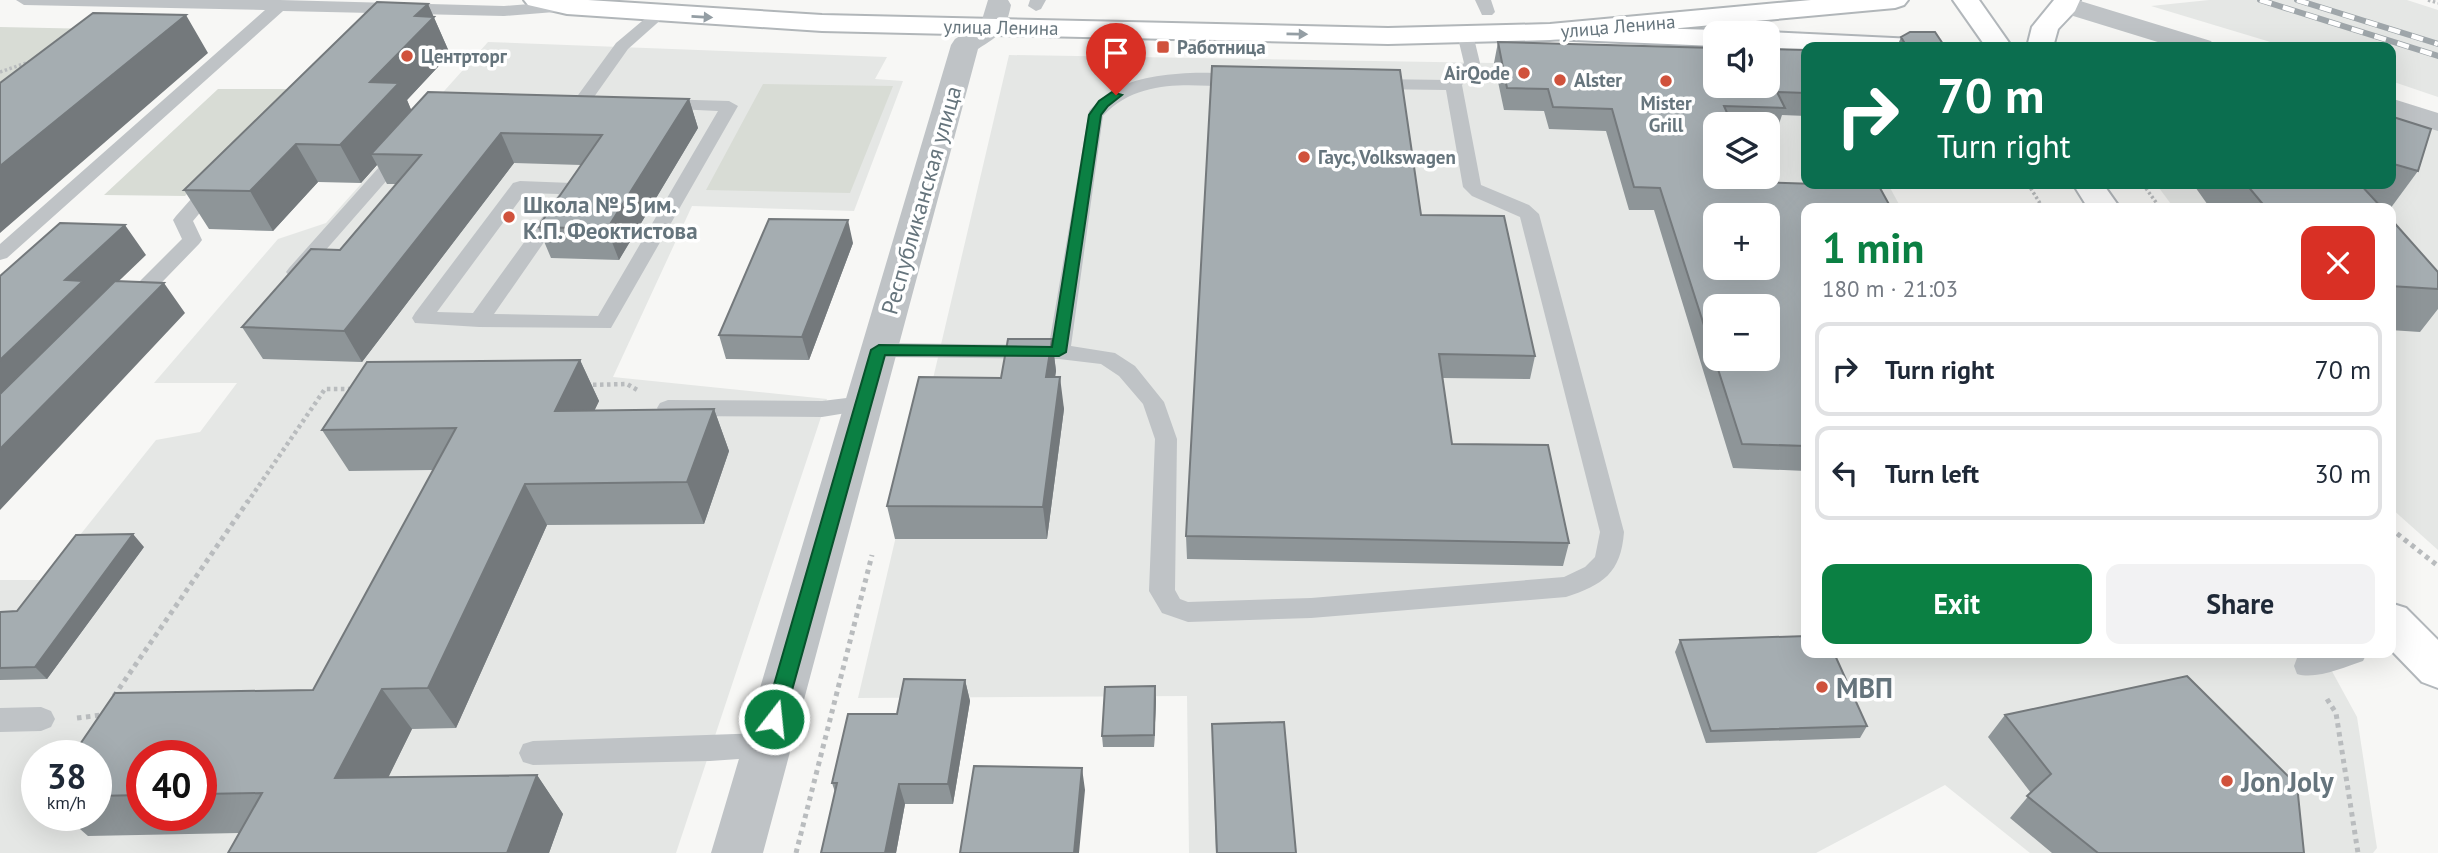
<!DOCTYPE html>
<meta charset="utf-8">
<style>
:root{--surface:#fff;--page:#f2f2f3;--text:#1f2937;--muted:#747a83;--line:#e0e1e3;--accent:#0b8043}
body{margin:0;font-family:"PT Sans",sans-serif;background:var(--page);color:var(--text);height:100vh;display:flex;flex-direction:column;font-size:26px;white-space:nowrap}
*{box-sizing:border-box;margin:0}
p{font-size:23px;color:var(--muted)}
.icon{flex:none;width:38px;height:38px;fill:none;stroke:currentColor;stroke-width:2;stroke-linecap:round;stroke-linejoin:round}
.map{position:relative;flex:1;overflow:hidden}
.panel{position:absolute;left:1801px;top:203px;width:595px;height:455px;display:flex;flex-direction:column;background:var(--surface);border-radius:14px;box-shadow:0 7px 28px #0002}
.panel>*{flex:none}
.top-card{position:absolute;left:1801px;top:42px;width:595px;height:147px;border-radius:14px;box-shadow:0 7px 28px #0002;background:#0b6e4f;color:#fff;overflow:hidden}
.buttons{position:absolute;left:1703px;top:21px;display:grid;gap:14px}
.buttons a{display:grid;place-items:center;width:77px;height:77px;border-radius:14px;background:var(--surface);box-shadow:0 7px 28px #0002;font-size:35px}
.speed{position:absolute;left:21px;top:740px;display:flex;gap:14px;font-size:35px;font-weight:700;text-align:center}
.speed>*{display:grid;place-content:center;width:91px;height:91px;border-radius:50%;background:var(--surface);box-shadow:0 7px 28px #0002;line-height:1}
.speed small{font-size:18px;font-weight:400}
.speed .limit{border:10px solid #d22;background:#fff;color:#111}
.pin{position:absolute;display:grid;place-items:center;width:60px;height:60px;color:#fff;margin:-72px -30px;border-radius:50% 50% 50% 0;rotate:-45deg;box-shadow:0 0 7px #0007}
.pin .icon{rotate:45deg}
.me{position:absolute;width:77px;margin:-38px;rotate:16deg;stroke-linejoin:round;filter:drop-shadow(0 0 5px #0008)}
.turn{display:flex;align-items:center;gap:24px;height:147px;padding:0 21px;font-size:32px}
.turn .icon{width:91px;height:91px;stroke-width:2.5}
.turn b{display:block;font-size:49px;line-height:60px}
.round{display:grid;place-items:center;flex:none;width:74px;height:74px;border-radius:14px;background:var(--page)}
.summary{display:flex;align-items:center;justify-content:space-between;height:119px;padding:0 21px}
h1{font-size:42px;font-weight:600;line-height:52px;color:var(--accent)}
.action{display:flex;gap:14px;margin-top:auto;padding:14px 21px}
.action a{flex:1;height:80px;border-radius:14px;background:var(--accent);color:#fff;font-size:28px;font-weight:600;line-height:80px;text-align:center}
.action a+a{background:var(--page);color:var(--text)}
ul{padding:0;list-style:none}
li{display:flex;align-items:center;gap:21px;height:94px;margin:0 14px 10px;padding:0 7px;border:4px solid var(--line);border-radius:14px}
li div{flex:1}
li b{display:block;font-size:26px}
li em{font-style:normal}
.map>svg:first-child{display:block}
</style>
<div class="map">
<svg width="2438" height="853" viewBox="0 0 2438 853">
<rect width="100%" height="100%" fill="#f7f7f5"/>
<!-- built -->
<path fill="#e5e7e5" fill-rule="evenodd" d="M2209,0H2407L2438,10V97L2391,81L2390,47H2287L2151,6Z
M488,42L887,57L875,79L903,81L854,211L692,206L613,377L827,399L676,853H0V580H44L156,440L200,432L237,383H154L278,239L326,223ZM37,756H96V816H37ZM142,756H201V816H142Z
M1009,55L1494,63L1715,86H1768L1806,71V184H1888L1901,208H1806V653H2322L2357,717L2377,848L2373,853H2030L1945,785L1816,853H1189L1187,696L858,698ZM1715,124H1768V177H1715ZM1715,215H1768V268H1715ZM1715,306H1768V359H1715Z
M2391,115L2438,128V550L2391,508L2390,208H2174L2156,184H2390Z"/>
<!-- green -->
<path fill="#d8dcd5" d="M0,27L97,29L0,123Z
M763,84L893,86L850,193L706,190Z
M218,89H292L185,196L104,195Z"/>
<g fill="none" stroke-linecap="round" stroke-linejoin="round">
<defs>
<path id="secondary" d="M1953,0H1979L2012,47H1986Z
M2054,0H2080L2075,11L2058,29L2053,47H2027L2032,27Z
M1559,25L1715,30L1725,33H1715V46L1550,39L1546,33L1550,27Z
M1768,32L1914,39L1924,41L1928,47H1806V50L1768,48V33H1763Z
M2073,184H2103L2120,208H2088Z
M2390,603L2406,608L2438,640V688L2422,682L2390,649Z"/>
<path id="primary" d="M524,0H588L822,15L1388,28L1550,24L1811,0H1908L1904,5L1895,8L1550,40L1388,44L822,31L567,14L528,5Z"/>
</defs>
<!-- secondary casing -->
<use href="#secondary" stroke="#b2b7bb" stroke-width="4"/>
<!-- primary casing -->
<use href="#primary" stroke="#b1b6b9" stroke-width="4"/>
<!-- path-far2 -->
<path stroke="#b9bcbe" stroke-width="3.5" stroke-dasharray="2.5 2.5" stroke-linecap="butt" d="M2428,0L2438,3
M0,72L29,62
M2028,184L2043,208
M2143,184L2160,208"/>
<!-- path-far1 -->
<path stroke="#b9bcbe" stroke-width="4.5" stroke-dasharray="3.5 3.5" stroke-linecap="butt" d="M586,385L627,384L639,391
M247,503L325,389H354"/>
<!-- path -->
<path stroke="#b9bcbe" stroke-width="5" stroke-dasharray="4.5 4.5" stroke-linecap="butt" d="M2390,528L2438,566
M114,696L248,501
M2327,699L2336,713L2358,853
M77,718L102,715
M796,853L872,555"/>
<!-- service -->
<path fill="#bfc3c6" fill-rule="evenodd" d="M16,0H280L504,6L567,1L575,6L567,11L504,16L283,11L7,258L0,260V244L265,10L24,5Z
M1030,0H1046L1041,9L1036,11L1028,6Z
M1475,0H1491L1495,12L1492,15H1482Z
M659,9L667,14L664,17L628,49L594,97L611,98L614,102L611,106H576L573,102L616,43L654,11Z
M1465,29L1473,34L1480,63L1462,85L1481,185L1529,205L1539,214L1624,532C1621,573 1603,585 1566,597L1311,618L1188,622L1162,613L1149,591L1155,439L1143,404L1119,376L1101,364L1059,359L879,357L871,355L868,350L871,345L879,343L1049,345L1089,111C1098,102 1107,92 1119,87C1150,72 1212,69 1246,77L1248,81C1232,98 1151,64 1103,116L1071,346L1115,353L1135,366L1164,402L1177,439L1175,590L1180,599L1188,602L1311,598L1564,577L1585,567L1595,557L1600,532L1520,217L1472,196L1463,187L1446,90L1373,89L1365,84L1373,79L1449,80L1464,63L1457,34Z
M661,99L729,101L738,106L611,328L479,327L415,323L412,318L415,313L513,183L520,181L572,183L581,189L494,314L598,316L718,111L655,108L652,104L655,100ZM525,193L559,194L473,313L437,312Z
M403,146L412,151L409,155L303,276H289L286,272L289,268L397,147Z
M214,179L223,185L193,221L202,240L199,244L136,309H122L119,304L122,299L182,239L173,220L176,216L207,181Z
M863,396L871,399L874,404L871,409L822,417L668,416L660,413L657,408L660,403L668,400L822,401Z
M2315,653H2367L2363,661C2345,667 2316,680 2297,674L2294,666L2297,658Z
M41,707L51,711L55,719L51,727L41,731L0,732V708Z
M766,733L776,736L780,745L776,754L766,757L710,761L533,765L523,762L519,753L523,744L533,741Z"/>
<!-- minor -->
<path fill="#bfc3c6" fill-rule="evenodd" d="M2056,0H2077L2211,41L2215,47H2174L2057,11L2053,5Z
M2390,98L2438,113V131L2390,117Z"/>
<!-- tertiary -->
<path fill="#bfc3c6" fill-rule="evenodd" d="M988,0H1008L1011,5C1005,33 1001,34 978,49L763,853H711L951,45L955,39L981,23Z"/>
<!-- secondary -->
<use href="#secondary" fill="#fff" fill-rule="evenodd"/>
<!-- primary -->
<use href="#primary" fill="#fff" fill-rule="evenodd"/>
<defs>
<path id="rail" d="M2260,0L2438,56
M2297,0L2438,44"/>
</defs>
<!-- rail casing -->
<use href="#rail" stroke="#9fa6aa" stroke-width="6"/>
<!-- rail -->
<use href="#rail" stroke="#fff" stroke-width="4.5" stroke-dasharray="12" stroke-linecap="butt"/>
</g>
<!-- wall -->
<path fill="#8e9598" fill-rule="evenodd" d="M428,4L450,54L407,100L411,110L689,99L698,128L619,260L551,258L538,227L581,165L514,163L362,362L263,359L242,327L340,250L396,184H387L377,165L361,183L318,182L273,231L209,229L184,190Z
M1901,37L1945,47H1897Z
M1498,42L1806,50V116L1782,115L1777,130H1768V124H1715L1757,182L1806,208V471L1733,468L1654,210H1629L1606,131L1549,129L1544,111L1504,110L1494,63Z
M2390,116L2418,171L2390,209L2210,208L2193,184H2390Z
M1421,215L1535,356L1530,379L1442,378L1452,444L1569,543L1563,566L1187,559L1186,536Z
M2390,218L2438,272V309L2420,332L2390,330Z
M853,243L809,360L726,359L719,335Z
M1052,339L1056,371L1055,377L1064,409L1047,539H895L887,506L1001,378Z
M580,360L599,401L594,411L714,409L729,451L704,524L547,525L456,728L412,729L388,777L537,775L563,814L549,853H228L239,833L88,836L65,816H96V796H114H96V756H72L115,693L313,690L433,470L349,471L322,430L367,362ZM142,756H201V816H142Z
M144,547L47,679L0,680V612L17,611Z
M1680,640L1867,726L1860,738L1706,743L1675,652Z
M965,680L970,701L953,804H905L896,853H821L835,792L832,783L897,714Z
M1156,698L1154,747H1103L1102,736Z
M2005,715L2304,853H2052L2010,818L2031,793L1988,737Z
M1212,724L1296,853H1216Z"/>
<!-- shaded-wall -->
<path fill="#74797c" d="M428,4L450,54L407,100L416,121L371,154L377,165L361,183L340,145L370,82L415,16Z
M186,15L208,53L0,233V166Z
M689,99L698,128L619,260L607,229Z
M501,133L514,163L362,362L344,331Z
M296,144L318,182L273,231L250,191Z
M848,220L853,243L809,360L802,337Z
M125,225L146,255L98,301L0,416V360L65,280Z
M164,283L185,313L0,510V449Z
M1052,339L1056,371L1050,409L1046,377Z
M580,360L599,401L574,453L555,411Z
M1060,377L1064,409L1047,539L1043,507Z
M714,409L729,451L704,524L687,482Z
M525,484L547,525L456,728L428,688Z
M133,534L144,547L47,679L35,667Z
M965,680L970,701L953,804L948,784Z
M1155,686L1156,698L1154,747V735Z
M382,689L412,729L369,817L335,778Z
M1082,768L1085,790L1079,853H1074Z
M537,775L563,814L549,853H507Z
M899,784L905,804L896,853H885Z"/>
<!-- building -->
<path fill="#a5adb1" stroke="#74797c" stroke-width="2" fill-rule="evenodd" d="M377,2L428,4L415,16L434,17L370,82L399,83L340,145L296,144L250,191L184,190Z
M93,13L186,15L0,166V83Z
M1910,32H1935L1945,47H1907L1901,37Z
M1498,42L1715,48V86H1768V49L1806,50V93L1777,92L1785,108L1724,106L1732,124H1715V177H1755L1757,182L1876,186L1880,188L1891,208H1806V446L1742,444L1660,188L1634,187L1612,109L1553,107L1548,89L1507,88ZM1715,215H1768V268H1715ZM1715,306H1768V359H1715Z
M1212,66L1400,70L1421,215L1504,216L1535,356L1439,354L1452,444L1548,445L1569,543L1186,536Z
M428,92L689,99L607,229L538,227L602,135L501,133L344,331L242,327L311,249L340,250L421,155L371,154Z
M2390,116L2431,129L2418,171L2390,163Z
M2246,184H2360L2382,208H2266Z
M2390,218L2438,272V289L2390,286Z
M769,219L848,220L802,337L719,335Z
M60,223L125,225L65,280L83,281L0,360V276Z
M115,281L164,283L0,449V394Z
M1008,339H1052L1046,377H1060L1043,507L887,506L919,377L1001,378Z
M580,360L555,411L714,409L687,482L525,484L428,688L382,689L335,778L537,775L507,853H228L262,793L201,794V756H142V795L96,796V756H72L115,693L313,690L456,428L322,430L367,362Z
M133,534L35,667L0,668V612L17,611L76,535Z
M1806,636V653H1834L1867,726L1711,731L1680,640Z
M2187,676L2297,785L2304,853H2098L2027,796L2051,774L2005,715Z
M904,679L965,680L948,784H899L885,853H821L837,783H832L848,714H897Z
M1155,686L1154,735L1102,736L1105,687Z
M1284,722L1296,853H1217L1212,724Z
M974,766L1082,768L1074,853H960Z"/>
<!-- one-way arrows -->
<defs><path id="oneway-solid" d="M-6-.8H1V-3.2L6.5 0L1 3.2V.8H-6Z" transform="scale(1.75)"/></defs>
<g fill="#949ea4">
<use href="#oneway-solid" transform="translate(702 17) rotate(3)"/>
<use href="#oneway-solid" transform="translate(1297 34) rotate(1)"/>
</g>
<!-- route -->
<path fill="#0b8043" stroke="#07532c" stroke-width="2" d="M1112,92L1122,95L1108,106L1101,115L1066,352L1059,356L885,355L784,719L781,724L774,727L767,724L764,719L871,350L879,345L1052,347L1089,115L1099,101Z"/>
<!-- markers -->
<g fill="#d0523c" stroke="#fff" stroke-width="2.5">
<rect x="1156" y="40" width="14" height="14" rx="3.5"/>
<circle cx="407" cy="56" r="7"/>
<circle cx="1524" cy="73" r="7"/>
<circle cx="1560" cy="80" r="7"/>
<circle cx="1666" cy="81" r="7"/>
<circle cx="1304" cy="157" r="7"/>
<circle cx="509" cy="217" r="7"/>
<circle cx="1822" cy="687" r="7"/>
<circle cx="2227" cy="781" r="7"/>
</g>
<g text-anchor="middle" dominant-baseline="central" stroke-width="7" stroke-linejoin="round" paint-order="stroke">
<!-- far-street labels -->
<g font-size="19" fill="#66757d" stroke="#fff">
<text transform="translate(1618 26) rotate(-5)">улица Ленина</text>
<text transform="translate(1001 27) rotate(1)">улица Ленина</text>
</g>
<!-- far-poi labels -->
<g font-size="19" font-weight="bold" fill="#66757d" stroke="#fff" text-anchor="start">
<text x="1177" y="47">Работница</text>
<text x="421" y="56">Центрторг</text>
<text x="1510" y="73" text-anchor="end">AirQode</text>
<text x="1574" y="80">Alster</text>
<text x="1666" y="103" text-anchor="middle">Mister<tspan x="1666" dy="22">Grill</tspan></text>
<text x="1318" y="157">Гаус, Volkswagen</text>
</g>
<!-- street labels -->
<g font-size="23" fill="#66757d" stroke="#fff">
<text transform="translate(921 200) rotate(-74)">Республиканская улица</text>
</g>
<!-- poi labels -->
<g font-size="23" font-weight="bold" fill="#66757d" stroke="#fff" text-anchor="start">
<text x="523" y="204">Школа № 5 им.<tspan x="523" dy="26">К.П. Феоктистова</tspan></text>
</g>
<!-- near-poi labels -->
<g font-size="28" font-weight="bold" fill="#66757d" stroke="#fff" text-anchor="start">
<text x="1836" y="687">МВП</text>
<text x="2241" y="781">Jon Joly</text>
</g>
</g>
</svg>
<div class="buttons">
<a><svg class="icon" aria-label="sound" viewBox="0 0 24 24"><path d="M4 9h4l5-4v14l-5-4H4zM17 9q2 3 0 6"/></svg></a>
<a><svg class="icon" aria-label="layers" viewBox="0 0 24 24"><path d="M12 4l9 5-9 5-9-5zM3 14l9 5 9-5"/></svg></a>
<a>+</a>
<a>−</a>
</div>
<div class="speed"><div>38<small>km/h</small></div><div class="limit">40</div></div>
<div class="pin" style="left:1116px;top:95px;background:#d93025"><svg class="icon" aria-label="arrive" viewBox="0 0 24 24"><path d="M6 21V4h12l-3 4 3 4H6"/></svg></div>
<svg class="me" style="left:774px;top:719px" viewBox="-20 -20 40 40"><circle r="17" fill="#0b8043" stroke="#fff" stroke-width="3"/><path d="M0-11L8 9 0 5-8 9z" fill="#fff"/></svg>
<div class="top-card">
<div class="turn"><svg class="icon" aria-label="right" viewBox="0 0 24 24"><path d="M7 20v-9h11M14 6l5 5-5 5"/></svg><div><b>70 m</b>Turn right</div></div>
</div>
<section class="panel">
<div class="summary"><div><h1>1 min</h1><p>180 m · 21:03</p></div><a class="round" style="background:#d93025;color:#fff"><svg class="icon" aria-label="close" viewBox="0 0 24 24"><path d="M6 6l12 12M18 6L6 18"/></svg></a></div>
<ul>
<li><svg class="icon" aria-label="right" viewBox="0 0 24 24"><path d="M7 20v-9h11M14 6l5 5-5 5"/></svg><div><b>Turn right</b></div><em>70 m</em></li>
<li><svg class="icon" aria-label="left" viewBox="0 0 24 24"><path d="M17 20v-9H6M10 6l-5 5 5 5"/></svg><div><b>Turn left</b></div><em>30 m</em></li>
</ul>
<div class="action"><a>Exit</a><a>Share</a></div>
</section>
</div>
